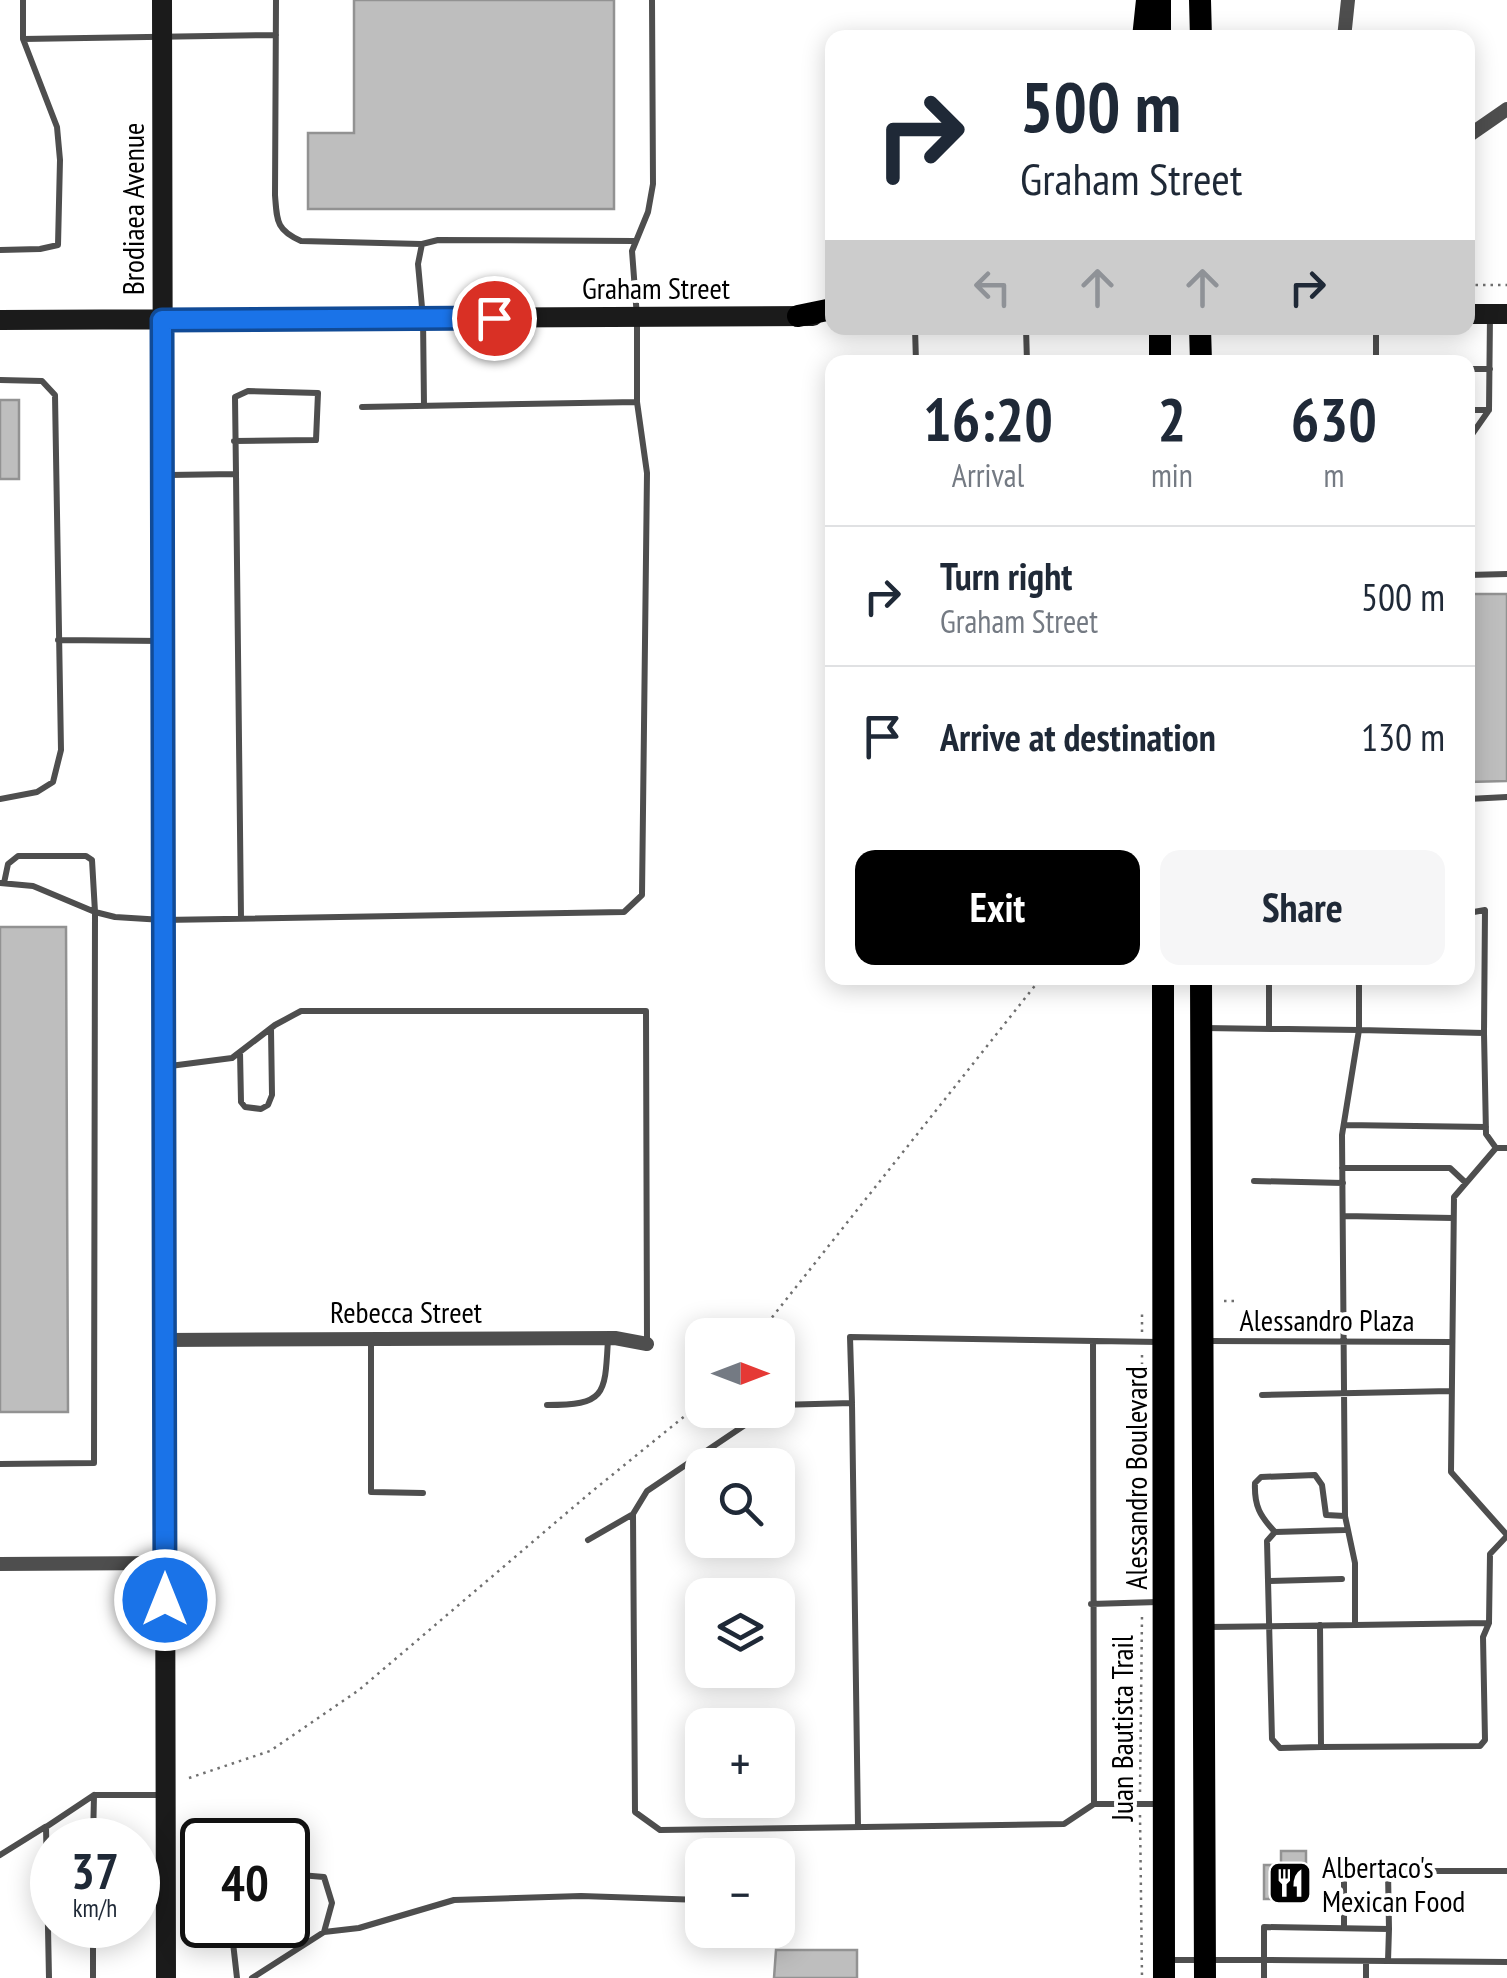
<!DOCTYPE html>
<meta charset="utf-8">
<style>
:root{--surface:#fff;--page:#f6f6f7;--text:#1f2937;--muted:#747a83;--line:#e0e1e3;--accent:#000}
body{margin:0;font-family:"PT Sans Narrow",sans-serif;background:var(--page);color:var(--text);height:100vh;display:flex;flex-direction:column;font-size:38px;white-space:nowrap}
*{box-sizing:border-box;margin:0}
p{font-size:32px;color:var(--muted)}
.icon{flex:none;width:55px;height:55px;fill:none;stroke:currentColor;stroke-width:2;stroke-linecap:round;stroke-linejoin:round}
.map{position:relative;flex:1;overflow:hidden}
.sheet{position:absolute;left:825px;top:355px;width:650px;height:630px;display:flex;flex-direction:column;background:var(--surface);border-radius:20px;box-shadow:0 5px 25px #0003}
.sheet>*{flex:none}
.banner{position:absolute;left:825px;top:30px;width:650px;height:305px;border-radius:20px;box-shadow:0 5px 25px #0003;background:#fff;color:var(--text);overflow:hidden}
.needle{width:65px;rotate:90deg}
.controls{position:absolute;left:685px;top:1318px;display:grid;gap:20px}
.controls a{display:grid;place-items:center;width:110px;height:110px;border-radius:20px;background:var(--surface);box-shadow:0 5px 25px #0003;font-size:50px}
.speed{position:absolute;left:30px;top:1818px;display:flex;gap:20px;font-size:50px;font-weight:700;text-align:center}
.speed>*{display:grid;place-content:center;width:130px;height:130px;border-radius:50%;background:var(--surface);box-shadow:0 5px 25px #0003;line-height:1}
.speed small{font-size:25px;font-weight:400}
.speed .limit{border:5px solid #111;border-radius:15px;background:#fff;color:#111}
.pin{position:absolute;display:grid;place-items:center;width:85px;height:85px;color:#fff;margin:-42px;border:5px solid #fff;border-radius:50%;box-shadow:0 2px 10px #0007}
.me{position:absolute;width:110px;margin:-55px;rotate:0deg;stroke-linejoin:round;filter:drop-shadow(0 0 8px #0008)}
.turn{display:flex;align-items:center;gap:35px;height:210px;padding:0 30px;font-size:45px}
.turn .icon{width:130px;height:130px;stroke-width:2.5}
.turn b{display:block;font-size:70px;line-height:85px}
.lanes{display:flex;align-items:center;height:95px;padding:0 30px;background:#0003;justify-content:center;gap:50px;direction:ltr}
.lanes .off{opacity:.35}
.eta{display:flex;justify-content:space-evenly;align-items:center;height:170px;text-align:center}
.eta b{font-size:60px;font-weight:800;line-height:70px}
.primary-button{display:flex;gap:20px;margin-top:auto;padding:20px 30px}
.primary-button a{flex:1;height:115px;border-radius:20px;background:var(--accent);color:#fff;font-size:40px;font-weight:800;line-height:115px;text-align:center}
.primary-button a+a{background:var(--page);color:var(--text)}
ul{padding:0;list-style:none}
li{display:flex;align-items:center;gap:30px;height:140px;padding:0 30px;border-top:2px solid var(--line)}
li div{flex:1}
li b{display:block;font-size:38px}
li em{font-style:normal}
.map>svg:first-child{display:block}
</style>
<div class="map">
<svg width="1507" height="1978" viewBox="0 0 1507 1978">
<rect width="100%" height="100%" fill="#fff"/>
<!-- building -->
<path fill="#bebebe" stroke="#929292" stroke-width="2.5" d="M354,0H614V209H308V133H354Z
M0,400H19V479H0Z
M1468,594H1507V781L1468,782Z
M0,927H66L68,1412H0Z
M1281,1851H1306V1899H1264V1865H1281Z
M776,1950H857V1978H774Z"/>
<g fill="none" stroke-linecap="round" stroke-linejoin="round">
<!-- path -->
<path stroke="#707070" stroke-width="2.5" stroke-dasharray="2.5 5" stroke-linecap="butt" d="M1468,285H1507
M1224,1301H1234
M1142,1332V1310
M758,1335L1041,978
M1142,1355V1592
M189,1778L270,1751L359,1690L590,1493L702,1402
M1140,1792L1142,1615
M1140,1815L1142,1978"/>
<!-- lane -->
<path stroke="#4e4e4e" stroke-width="6" d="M276,0L275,195C277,221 276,230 301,241L421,244
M23,39L276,35
M0,250L40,249L58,245L60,160L57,127L23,39V0
M915,328L916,362
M1026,328L1027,362
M1376,328V362
M1468,369H1490
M0,380L42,381L55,395L61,750L53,782L37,792L0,799
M424,406L423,318L418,264L422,244L438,240L634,241
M362,407L637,402V317L632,251L648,212L653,184L652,0
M1468,410H1489
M1468,440L1489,410L1490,315
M234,441L316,440L318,393L248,391L235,397L236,474
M169,475L236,474L241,918
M1468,575L1507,574
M58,640L162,641
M1468,799L1507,797
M0,883L33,886L95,912L92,860L86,856H18L8,864L4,883
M1468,913L1485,910L1484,1033
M1269,978V1029
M1359,978V1030L1484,1033L1486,1134L1496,1148
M1204,1028L1359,1030L1342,1135L1345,1516L1355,1563V1625L1209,1627
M240,1052L241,1102L245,1107L261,1109L268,1105L272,1095L271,1030
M170,1066L232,1058L275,1025L301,1011H646L647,1342
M1344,1125L1486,1127
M1507,1148H1496L1454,1197L1451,1472L1507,1535
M1342,1168H1450L1466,1183
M1254,1181L1343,1183
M1343,1216L1453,1218
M371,1340V1492L423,1493
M1209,1341L1451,1342
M1262,1395L1451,1391
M852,1404L858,1827
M547,1405C606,1405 605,1395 608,1339
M778,1405L852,1403L850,1337L1159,1342
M0,1464L94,1463L95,912L115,917L163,920L624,912L642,895L647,473L637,402
M633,1514L635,1812L660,1830L1064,1824L1094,1804L1093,1341
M1275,1532C1260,1516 1254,1506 1255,1483L1261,1477L1315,1475L1322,1485L1326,1515L1345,1516
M588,1540L633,1514L647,1491L767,1410
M1269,1581L1342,1579
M1091,1604L1158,1602
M1320,1625L1321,1747L1480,1746L1485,1740L1483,1637L1489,1623
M1355,1625L1489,1623L1490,1554L1507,1536
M1321,1747L1280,1748L1272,1739L1267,1541L1275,1532L1345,1530
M1094,1804H1158
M93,1840L94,1795H164
M0,1855L45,1827
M288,1874L324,1877L332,1903L324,1932
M1344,1876V1927
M231,1925L237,1978
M1171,1960H1198
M1211,1960H1264V1927L1389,1929L1388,1871H1507
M1366,1961V1978
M1388,1961L1389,1929
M49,1978L46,1827L94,1795
M93,1978V1925
M252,1978L324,1932L359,1928L454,1900L581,1896L702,1900
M1264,1978V1960L1507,1962"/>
<!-- street -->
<path stroke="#4e4e4e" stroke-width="14" d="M1344,38L1348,0
M1468,136L1507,109
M164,1340L615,1338L647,1344
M0,1564L165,1563"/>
<!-- secondary -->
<path stroke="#1b1b1b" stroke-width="20" d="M162,0L166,1978
M1468,314H1507
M0,320L813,316"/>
<!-- primary -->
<path stroke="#000" stroke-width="22" d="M1160,0V38
M1200,0L1201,38
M1143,38L1147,0
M798,316L832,309
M1160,328V362
M1200,328L1201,362
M1163,978L1164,1978
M1201,978L1205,1978"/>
</g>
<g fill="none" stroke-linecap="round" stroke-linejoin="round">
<defs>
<path id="route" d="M165,1600L162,320L494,318"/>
</defs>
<!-- route casing -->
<use href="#route" stroke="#114b97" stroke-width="25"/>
<!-- route -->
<use href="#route" stroke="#1a73e8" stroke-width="18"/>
</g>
<!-- icons -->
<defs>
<symbol id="restaurant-square" viewBox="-11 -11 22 22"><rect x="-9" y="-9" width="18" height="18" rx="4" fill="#000" stroke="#fff"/><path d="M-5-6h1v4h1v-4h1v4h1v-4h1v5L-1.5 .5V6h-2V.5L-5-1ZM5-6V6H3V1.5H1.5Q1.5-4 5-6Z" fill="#fff"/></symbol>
</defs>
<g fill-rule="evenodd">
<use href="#restaurant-square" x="1265" y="1858" width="50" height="50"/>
</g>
<g text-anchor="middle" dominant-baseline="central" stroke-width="8" stroke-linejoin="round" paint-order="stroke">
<!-- street labels -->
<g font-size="30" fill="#000" stroke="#fff">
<text transform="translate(132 209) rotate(-90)">Brodiaea Avenue</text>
<text x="656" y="287">Graham Street</text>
<text x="406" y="1311">Rebecca Street</text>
<text x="1327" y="1319">Alessandro Plaza</text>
<text transform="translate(1135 1478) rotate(-90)">Alessandro Boulevard</text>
<text transform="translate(1121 1728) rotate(-90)">Juan Bautista Trail</text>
</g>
<!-- poi labels -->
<g font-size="30" fill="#000" stroke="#fff" text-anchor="start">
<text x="1322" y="1866">Albertaco's<tspan x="1322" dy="34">Mexican Food</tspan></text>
</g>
</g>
</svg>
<div class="controls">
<a><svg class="needle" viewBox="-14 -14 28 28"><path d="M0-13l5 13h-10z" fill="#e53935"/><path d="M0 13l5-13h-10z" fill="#747a83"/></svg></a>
<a><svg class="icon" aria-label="search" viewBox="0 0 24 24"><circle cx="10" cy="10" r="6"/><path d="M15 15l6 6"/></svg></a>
<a><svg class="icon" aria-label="layers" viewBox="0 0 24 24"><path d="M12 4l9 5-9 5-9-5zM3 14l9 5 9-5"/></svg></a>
<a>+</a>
<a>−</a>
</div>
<div class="speed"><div>37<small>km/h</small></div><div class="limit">40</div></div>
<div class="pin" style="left:494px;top:318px;background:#d93025"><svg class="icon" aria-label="arrive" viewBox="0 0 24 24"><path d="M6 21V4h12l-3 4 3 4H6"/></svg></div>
<svg class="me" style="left:165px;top:1600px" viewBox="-20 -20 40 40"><circle r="17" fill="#1a73e8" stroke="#fff" stroke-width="3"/><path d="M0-11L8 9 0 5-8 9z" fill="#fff"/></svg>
<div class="banner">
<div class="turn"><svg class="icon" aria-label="right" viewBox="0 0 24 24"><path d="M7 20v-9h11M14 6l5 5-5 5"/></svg><div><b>500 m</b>Graham Street</div></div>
<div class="lanes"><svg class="icon off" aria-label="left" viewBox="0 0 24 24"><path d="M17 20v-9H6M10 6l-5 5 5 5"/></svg><svg class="icon off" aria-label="ahead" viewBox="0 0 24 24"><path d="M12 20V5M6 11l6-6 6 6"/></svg><svg class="icon off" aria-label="ahead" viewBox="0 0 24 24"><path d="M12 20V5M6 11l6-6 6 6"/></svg><svg class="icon" aria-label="right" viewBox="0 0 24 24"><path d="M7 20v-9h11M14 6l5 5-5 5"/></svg></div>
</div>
<section class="sheet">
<div class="eta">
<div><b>16:20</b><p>Arrival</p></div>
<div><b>2</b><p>min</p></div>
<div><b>630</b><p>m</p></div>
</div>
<ul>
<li><svg class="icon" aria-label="right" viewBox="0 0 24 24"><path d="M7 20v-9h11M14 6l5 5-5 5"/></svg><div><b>Turn right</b><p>Graham Street</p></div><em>500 m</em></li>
<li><svg class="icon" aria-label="arrive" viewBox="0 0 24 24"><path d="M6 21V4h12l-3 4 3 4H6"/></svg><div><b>Arrive at destination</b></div><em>130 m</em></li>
</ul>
<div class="primary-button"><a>Exit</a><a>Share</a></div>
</section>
</div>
